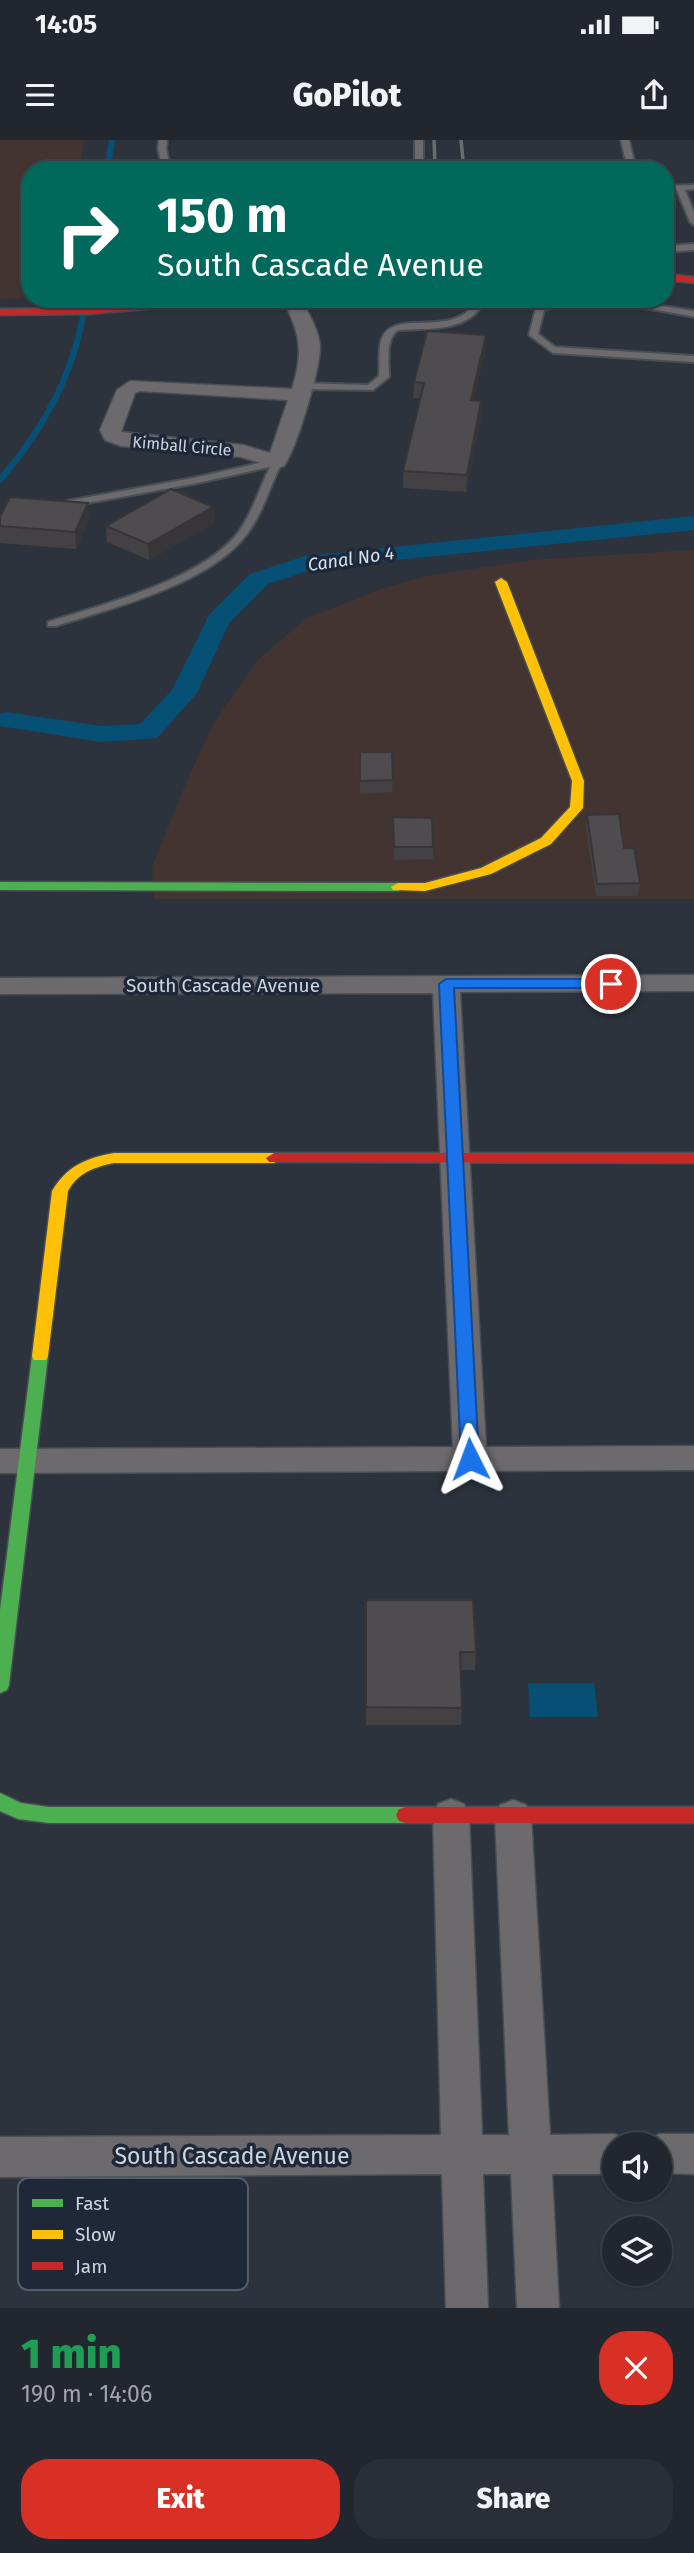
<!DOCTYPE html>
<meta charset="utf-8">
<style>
:root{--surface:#22262e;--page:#2a2e36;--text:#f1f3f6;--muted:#a2a5aa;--line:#3f434a;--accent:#d93025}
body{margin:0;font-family:"Fira Sans",sans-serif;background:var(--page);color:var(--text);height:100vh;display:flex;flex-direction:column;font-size:26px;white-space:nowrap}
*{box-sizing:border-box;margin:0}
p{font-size:23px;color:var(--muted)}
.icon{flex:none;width:38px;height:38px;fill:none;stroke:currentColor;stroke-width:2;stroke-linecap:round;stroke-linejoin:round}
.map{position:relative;height:2168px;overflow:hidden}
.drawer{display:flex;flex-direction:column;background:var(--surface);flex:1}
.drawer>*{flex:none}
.banner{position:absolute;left:21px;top:21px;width:653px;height:147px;border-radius:28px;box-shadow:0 2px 5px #0004,0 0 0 2px var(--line);background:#00695c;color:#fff;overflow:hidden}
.controls{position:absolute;left:602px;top:1992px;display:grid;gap:14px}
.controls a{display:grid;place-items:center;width:70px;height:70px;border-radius:50%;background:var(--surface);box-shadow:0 2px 5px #0004,0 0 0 2px var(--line);font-size:35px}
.pin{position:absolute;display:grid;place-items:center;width:60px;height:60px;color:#fff;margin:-30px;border:4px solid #fff;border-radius:50%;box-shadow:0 2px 7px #0007}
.me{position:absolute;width:77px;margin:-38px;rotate:357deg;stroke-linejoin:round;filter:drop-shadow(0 0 5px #0008)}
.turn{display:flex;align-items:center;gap:24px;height:147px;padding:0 21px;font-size:32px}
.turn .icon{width:91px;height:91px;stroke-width:2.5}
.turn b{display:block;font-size:49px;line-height:60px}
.round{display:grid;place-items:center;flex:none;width:74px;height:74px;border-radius:28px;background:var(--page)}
.headline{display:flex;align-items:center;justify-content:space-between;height:119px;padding:0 21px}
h1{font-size:42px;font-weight:800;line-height:52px;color:#1e9e55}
.cta{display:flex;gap:14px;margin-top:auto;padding:14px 21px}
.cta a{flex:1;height:80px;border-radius:28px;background:var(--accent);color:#fff;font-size:28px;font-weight:800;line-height:80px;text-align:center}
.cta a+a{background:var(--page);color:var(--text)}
.status{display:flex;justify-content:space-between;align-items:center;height:49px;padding:0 35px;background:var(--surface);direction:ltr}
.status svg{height:19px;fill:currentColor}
header{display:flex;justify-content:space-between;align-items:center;height:91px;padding:0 21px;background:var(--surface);font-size:32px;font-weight:800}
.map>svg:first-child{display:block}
</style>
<div class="status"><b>14:05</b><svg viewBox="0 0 49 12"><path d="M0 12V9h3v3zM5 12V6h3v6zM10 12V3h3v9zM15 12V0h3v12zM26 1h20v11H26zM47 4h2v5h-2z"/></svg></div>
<header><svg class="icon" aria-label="menu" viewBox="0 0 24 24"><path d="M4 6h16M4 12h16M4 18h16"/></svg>GoPilot<svg class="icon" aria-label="share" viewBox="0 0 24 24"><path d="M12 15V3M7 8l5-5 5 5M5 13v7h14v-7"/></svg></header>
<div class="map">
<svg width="694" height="2168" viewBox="0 0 694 2168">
<rect width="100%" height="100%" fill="#2d333d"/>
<!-- industrial -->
<path fill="#443431" d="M0,0H85L79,30H30V158L0,159Z
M694,410V759H154L152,727L184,648L213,584L258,520L305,479L381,449L427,436L531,420Z"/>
<!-- water -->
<path fill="#075075" d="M528,1543H594L598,1577H530Z"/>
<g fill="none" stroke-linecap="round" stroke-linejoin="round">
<!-- stream -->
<path stroke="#075075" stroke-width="6" d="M107,30L112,0
M0,340C46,286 76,230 86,159"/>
<!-- canal -->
<path fill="#075075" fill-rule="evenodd" d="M694,376V390L317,428L268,444L229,483L197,553L157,598L101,602L0,586V574L6,572L101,586L140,584L172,550L209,475L250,434L305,416Z"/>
<defs>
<path id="lane" d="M159,0H167L166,9L171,30H163L158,9Z
M415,0H423V30H415Z
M621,0H629L636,30H628Z
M694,45V49L685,50L694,72V85L690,82L677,50H665V46Z
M694,104V110L665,112V106Z
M477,159H486C469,193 431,188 398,190C385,200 389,221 389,237L373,250L301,249L296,246L301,243L368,245L379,236C380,224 378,209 382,198C395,167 456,201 477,159Z
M570,159C612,159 653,164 694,171V177C647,168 591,156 544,170L538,194L555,207L694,216V222L553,213L529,195L536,168L551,162Z
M277,319L282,322C270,346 263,373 247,394C210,444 113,468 56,486H48V482C103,464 206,439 240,390C253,371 260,347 270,327L193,344L71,366L66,363L67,361L193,338Z"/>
<path id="street" d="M283,159H301C309,174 318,189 320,205C321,227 297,308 284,326L277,328L241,317L121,306L105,300L100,290L117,250L130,241L292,249C304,210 300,195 283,159ZM140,251L288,260L270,313L243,305L121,292L135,253Z
M694,835V851L460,852L486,1307L694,1306V1330L0,1333V1309L453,1307L433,853L0,854V838Z
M451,1659L464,1664L469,1675L482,1995H509L495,1676L500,1665L513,1660L526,1665L531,1676L550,1995L614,1994L628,2000L630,2004H614V2034H552L559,2168H517L511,2034H483L488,2168H446L442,2034L0,2037V1997L441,1995L433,1675L438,1664Z
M660,1994H694V2034L660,2033V2004H644L646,2000Z"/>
<path id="fast" d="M0,742L398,743L405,747L398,751L0,750Z
M40,1210L46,1212L48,1216L9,1545L7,1550L0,1553V1470L32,1216L34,1212Z
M0,1653L21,1663L49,1667H406L413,1669L416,1675L413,1681L406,1683H49L18,1679L0,1671Z"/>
<path id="slow" d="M501,438L507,442L584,641L583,668L551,704L491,734L425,751L393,750L391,747L398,743H425L481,728L541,698L570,667L572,641L495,442Z
M114,1013H274L282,1018L274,1023H114C94,1027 78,1033 68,1051L48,1216L46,1220H34L32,1216L52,1051C67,1026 86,1018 114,1013Z"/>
<path id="jam" d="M665,134L694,137V143L665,140Z
M192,159H235L230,162L87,174L0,175V169L87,168Z
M274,1013H694V1023L269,1022L266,1018Z
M406,1667H694V1683H406L399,1681L396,1675L399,1669Z"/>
</defs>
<!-- lane casing -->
<use href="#lane" stroke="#484e55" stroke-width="4"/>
<!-- street casing -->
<use href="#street" stroke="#484e55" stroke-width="3"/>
<!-- fast casing -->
<use href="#fast" stroke="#484e55" stroke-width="3"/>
<!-- slow casing -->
<use href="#slow" stroke="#484e55" stroke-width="3"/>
<!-- jam casing -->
<use href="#jam" stroke="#484e55" stroke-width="3"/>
<!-- lane -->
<use href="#lane" fill="#6c6a6c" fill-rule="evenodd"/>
<!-- street -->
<use href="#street" fill="#6c6a6c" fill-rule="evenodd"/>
<!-- fast -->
<use href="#fast" fill="#4caf50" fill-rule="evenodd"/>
<!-- slow -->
<use href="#slow" fill="#ffc107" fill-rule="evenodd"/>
<!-- jam -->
<use href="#jam" fill="#c62828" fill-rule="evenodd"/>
<!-- rail -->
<path stroke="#696c70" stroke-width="3.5" d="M434,0L435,24
M461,0L464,30"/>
</g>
<!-- wall -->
<path fill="#444145" d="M665,49L675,84L674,103H665Z
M485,210L474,260L481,261V277L466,352L403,348V331L420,258H413L414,242Z
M213,367L214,383L149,420L107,402L106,386Z
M0,377L89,379L76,409L0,403Z
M360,612L393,640L392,652L360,654Z
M587,675L624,708L640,743L638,756H596L586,687Z
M393,677L433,707V719L394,720Z
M366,1460L476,1512L475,1530H461L462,1568L461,1585H366Z"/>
<!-- shaded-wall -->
<path fill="#373538" d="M486,195L485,210L471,276V260Z
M481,261V277L466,352L467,335Z
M88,363L89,379L76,409L75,392Z
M213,367L214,383L149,420L148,404Z"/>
<!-- building -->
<path fill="#4f4c50" stroke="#373538" stroke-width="2" d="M486,29H578L579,30H486Z
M665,49H667L675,84H665Z
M427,191L486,195L471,260L481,261L467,335L403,331L424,243L414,242Z
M171,349L213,367L148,404L106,386Z
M10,357L88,363L75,392L0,386V377Z
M360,612H392L393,640L360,641Z
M619,674L624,708H634L640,743L597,744L587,675Z
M393,677L432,678L433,707H394Z
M366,1460H473L476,1512H460L462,1568L366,1567Z"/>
<!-- route -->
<path fill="#1a73e8" stroke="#114b97" stroke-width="2" d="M446,839H611L619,844L611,848H454L479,1319L476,1324H464L461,1319L439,844Z"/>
<g text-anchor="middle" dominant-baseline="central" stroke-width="7" stroke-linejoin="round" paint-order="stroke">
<!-- far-street labels -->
<g font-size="16" fill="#cdd5df" stroke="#1e2838">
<text transform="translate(182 306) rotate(5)">Kimball Circle</text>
</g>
<!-- far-water labels -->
<g font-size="18" font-style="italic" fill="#d4e5f1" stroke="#1e2838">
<text transform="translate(351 419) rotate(-8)">Canal No 4</text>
</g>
<!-- street labels -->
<g font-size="19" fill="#cdd5df" stroke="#1e2838">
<text x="223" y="845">South Cascade Avenue</text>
</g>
<!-- near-street labels -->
<g font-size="23" fill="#cdd5df" stroke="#1e2838">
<text x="232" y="2016">South Cascade Avenue</text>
</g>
</g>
<!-- legend -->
<rect x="18" y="2038" width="230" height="112" rx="10" fill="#1e2838" stroke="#535c6a" stroke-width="2"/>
<rect x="32" y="2059" width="31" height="8" fill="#4caf50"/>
<rect x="32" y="2090" width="31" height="9" fill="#ffc107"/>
<rect x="32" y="2122" width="31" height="8" fill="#c62828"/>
<g font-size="19" fill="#cdd5df">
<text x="75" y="2070">Fast</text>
<text x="75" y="2101">Slow</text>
<text x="75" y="2133">Jam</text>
</g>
</svg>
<div class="controls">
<a><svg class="icon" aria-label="sound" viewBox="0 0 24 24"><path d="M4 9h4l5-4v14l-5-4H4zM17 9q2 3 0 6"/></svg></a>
<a><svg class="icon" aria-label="layers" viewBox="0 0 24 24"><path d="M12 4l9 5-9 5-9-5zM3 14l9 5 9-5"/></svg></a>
</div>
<div class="pin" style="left:611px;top:844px;background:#d93025"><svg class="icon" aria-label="arrive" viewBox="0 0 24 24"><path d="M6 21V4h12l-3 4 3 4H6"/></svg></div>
<svg class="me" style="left:470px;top:1319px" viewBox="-20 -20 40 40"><path d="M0-17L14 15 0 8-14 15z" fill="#1a73e8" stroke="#fff" stroke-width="4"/></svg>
<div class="banner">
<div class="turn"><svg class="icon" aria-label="right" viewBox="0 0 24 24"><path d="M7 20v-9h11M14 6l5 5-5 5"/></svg><div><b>150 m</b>South Cascade Avenue</div></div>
</div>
</div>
<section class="drawer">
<div class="headline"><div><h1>1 min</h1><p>190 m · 14:06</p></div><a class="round" style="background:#d93025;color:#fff"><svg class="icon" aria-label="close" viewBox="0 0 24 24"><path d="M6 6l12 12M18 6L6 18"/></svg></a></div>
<div class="cta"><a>Exit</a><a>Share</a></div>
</section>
